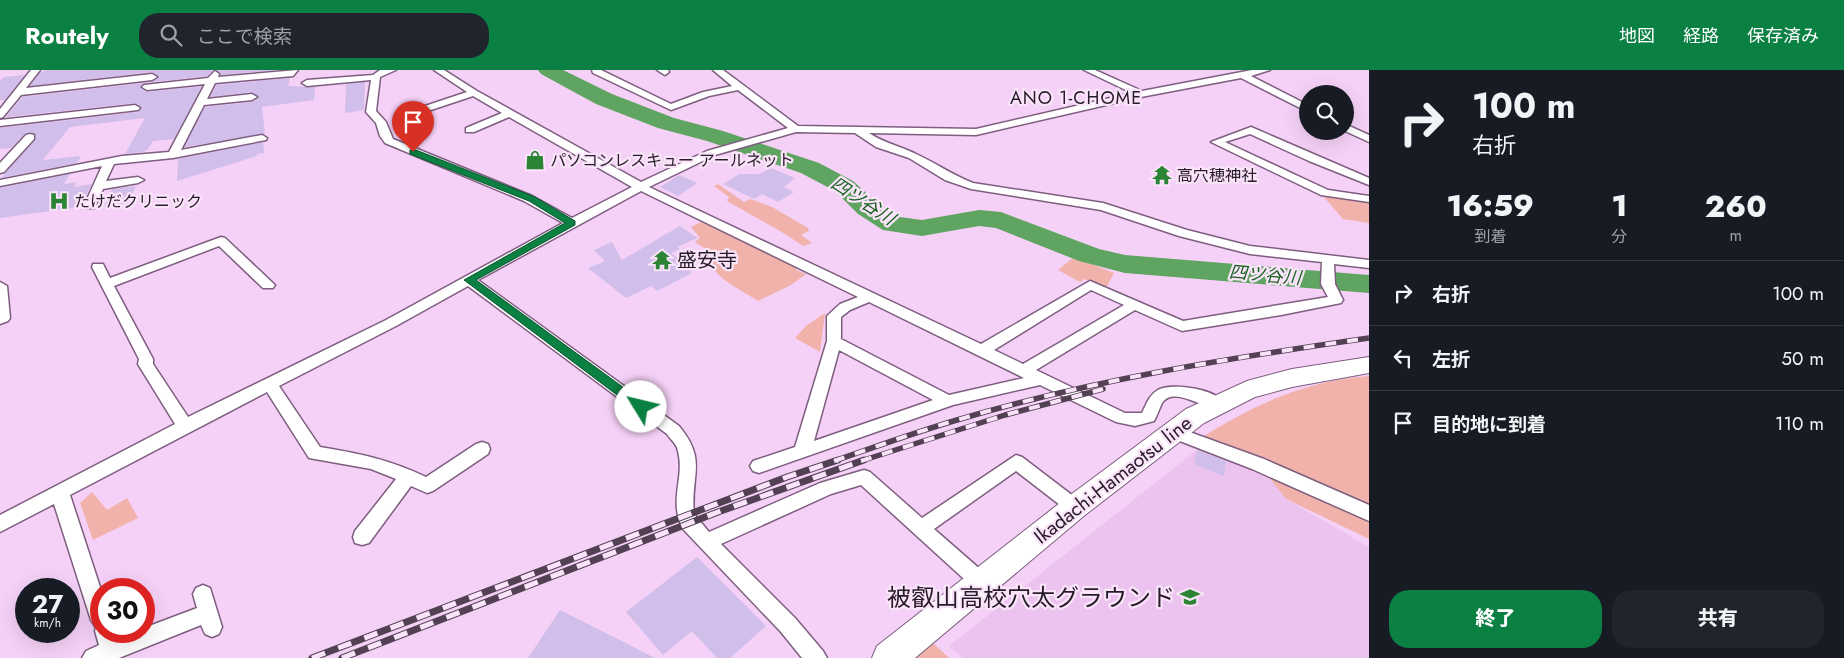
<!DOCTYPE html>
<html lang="ja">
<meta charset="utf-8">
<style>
:root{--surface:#171b24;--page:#20242c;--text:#f1f3f6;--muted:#9ea1a6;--line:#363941;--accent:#0b8043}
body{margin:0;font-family:Jost,"Noto Sans JP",sans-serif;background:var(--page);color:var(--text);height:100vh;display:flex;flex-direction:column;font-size:19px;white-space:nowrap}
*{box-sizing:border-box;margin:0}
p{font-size:16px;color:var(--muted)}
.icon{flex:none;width:28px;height:28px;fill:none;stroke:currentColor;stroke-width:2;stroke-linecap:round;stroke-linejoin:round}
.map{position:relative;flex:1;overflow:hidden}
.sheet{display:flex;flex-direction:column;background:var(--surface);width:475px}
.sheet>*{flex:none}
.guide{background:#171b24;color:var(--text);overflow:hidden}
.fabs{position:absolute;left:1299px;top:15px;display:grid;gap:10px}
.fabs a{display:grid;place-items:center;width:55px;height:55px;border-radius:50%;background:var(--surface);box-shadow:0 5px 20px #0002;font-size:25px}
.speed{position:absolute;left:15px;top:508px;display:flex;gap:10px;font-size:25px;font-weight:700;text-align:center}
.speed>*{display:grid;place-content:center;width:65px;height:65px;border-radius:50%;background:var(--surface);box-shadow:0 5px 20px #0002;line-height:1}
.speed small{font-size:12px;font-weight:400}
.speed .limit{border:8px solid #d22;background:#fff;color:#111}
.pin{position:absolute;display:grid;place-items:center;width:42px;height:42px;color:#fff;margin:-51px -21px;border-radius:50% 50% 50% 0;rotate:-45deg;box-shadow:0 0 5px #0007}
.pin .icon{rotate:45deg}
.me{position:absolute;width:55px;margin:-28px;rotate:306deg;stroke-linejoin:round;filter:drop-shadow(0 0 4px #0008)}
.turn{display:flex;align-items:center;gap:18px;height:105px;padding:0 20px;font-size:22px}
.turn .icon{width:65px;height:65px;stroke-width:2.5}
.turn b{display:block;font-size:35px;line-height:42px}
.eta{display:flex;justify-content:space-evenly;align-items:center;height:85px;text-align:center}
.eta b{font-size:30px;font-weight:800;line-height:35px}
.button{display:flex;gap:10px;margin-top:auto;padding:10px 20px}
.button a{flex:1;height:58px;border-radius:20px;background:var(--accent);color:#fff;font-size:20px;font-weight:800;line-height:58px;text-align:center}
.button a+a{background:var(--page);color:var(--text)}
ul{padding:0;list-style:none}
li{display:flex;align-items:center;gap:15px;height:65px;padding:0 20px;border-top:1px solid var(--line)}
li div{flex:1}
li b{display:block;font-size:19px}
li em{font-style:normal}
header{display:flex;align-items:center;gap:30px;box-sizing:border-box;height:70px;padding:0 25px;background:var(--accent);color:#fff}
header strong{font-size:24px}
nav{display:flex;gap:28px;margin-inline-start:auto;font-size:18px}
.search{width:350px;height:45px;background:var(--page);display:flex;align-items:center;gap:12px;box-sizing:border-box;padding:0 18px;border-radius:20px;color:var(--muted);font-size:19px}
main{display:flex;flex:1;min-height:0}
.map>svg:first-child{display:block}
</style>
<header>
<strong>Routely</strong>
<div class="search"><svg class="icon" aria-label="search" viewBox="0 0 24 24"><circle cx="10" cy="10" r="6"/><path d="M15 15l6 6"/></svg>ここで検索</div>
<nav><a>地図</a><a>経路</a><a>保存済み</a></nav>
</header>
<main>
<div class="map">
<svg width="1369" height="588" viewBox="0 0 1369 588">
<rect width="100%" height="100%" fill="#f5d1f7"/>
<!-- built -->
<path fill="#ebc3ee" d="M1198,379L1265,402L1286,429L1369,477V588H963L949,576Z"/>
<!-- green -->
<path fill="#f1b2ac" d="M718,114L744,132L750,129L772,137L808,158L809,161L801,165L812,173L803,176C779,159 752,146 727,131L729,127L714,116Z
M1323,126L1369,132V153L1343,149Z
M701,152L798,197L796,200L806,204L791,215L758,231C741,220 704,203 707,180L695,172L700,168L691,157Z
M1074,187L1114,203L1106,218L1084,209L1080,212L1058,200Z
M825,243L820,282L795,268L806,256Z
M1369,306V435L1204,366C1255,334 1309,310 1369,306Z
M1265,402L1369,448V469L1286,429Z
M92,422L107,440L127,428L138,448L93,470L80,433Z
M933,573L949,588H915Z"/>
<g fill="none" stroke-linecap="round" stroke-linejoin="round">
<!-- river -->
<path fill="#5fa461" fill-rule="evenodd" d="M538,0H563L612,24L674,48L723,61L819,93L853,111L876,132L900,147L922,150L979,140L1001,142L1099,179L1125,185L1369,205V223L1125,203L1079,191L996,158L979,156L922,166L883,160L858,144L835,121L801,103L707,71L658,58L596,34L541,4Z"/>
</g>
<!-- building -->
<path fill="#d1beea" d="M46,0H213L207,6L144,13L141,16V19L147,22L202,16L174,69L153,71L148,79L143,82L125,84L145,48L70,57L43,90L81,86L77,93L1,108L35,70L36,65L30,62L26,63L11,78L0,79V58L138,42L142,38L135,33L6,47L22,27L152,12L159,8L152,2L30,16L40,3Z
M217,0H276L221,5Z
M25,5L5,30H0V11L4,7Z
M290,8L288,16L315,17L314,30L262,37L265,64L184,77L205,37L252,32L259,28L252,22L210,27L216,15Z
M365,12L364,40L345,43L346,14Z
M263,72L264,83L257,84V86L177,111L178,89Z
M771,98L795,108L784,117L794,122L778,132L762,124L754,129L723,114L740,104H759Z
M70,104L64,114L77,112L74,117L92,114L80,137L0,148V118Z
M679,105L697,113L678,126L660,117Z
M136,116L128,133L104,137L112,119Z
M680,156L697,168L677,177L680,179L671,183L693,200L690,201L692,203L657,221L651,216L626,228L588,198L605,191L594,180L612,172L622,190Z
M1197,380L1226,391L1224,406L1194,394Z
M697,487L766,556L730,588H717L692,561L663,585L626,542Z
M560,540L655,588H528Z"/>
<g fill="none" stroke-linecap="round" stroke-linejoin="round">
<defs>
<path id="minor" d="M31,0H40L26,18L152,4L157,7L152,10L21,25L3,47L0,48V39Z
M298,0L293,6L215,13L207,29L252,24L257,27L252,30L204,35L181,80L262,65L267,68L266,70L173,88L114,94L106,111L138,107L144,110L138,113L103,119L94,138H86L84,136L102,96L0,116V110L122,86L169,82L205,14L147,20L142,17L144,15L208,8L215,1L219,4L218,7Z
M380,0H396L380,7L376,41L386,52L393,69L532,126L572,148L632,117L509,47L474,62H466V58L502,43L473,26L431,40H425V36L467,22L434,0H444L477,21L641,112L707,81L788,58L738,20L709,26L671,40L593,3L592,0H601L671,34L703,22L732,16L713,0H723L798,56L976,59L1132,23L1084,0H1095L1142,21L1252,0H1270L1251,6L1308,35V42L1241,8L1141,27L976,65L869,63C884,73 900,76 916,84C936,93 952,105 973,113L1103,133L1187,160L1250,176L1369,190V198L1334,194L1335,214L1343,230L1341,233L1281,245L1182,261L1135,240L1036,300L1125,343H1142C1146,335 1149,325 1158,320C1172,312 1217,319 1225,334L1223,338C1207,343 1175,314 1162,333C1159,339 1157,346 1154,351L1135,356L1116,352L1040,315L953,335L759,403L753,401L750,396L753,391L795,377L827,271V246L840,234L858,227L641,121L478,210L679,356C708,391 690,405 694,444L709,462L820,413L864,400L870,402L922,448L1016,385L1022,387L1081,432L1084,437L1081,442L1075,444L1069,442L1016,401L934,459L989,507L992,513L989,519L982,522L975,519L861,415L831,424L721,474L795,548L823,581L827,588H802L781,562L683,459C668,430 685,409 678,381C677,374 671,370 667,364L468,216L396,256L279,316L320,377C361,384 388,389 426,407L476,374L482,372L488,374L490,379L488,384L433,421L427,423L411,416L369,473L362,475L355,473L353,467L355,461L396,409L371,399L309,388L267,322L70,425L101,520V561H115L118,568L136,561H144V558L197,538L193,524L196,518L203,515L210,518L222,557L219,564L212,567L205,564L201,555L119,588H82L86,581L99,575L95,561L96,558L91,550L54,434L0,462V445L175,354L138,294L139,289L92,197L93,194H103L110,208L221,167L225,168L275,215L273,218H263L219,176L114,216L153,289V294L188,347L386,250L563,153L524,131L385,73L380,66L376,53L366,42L371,10L307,16L302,13L307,10L373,5ZM796,62L855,63L876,77L909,88L945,110L971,119L1101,140L1179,166L1250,184L1322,192L1321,214L1328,227L1183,251L1090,211L981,274L649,117L715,85ZM1091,220L1124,235L1023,294L994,280ZM869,232L1024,308L949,325L841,269V247L850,240ZM839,280L933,330L814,371Z
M657,0H668L669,2L665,5Z
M135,35L140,38L138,40L0,56V50Z
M1345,54L1369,65V72L1345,61Z
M1251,57L1369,108V115L1309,91L1250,64L1225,72L1328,120L1369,126V132L1321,125L1211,72Z
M30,64L34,65V69L4,102L0,103V93L26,65Z
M0,212L7,216L10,248L8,251L0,254Z
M1173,356L1264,389L1369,435V451L1252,399L1167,366L1165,362L1167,358Z"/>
<path id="primary" d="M1369,287V303L1292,317L1255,327L1204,353L1085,445L915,588H872L877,576L1065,429L1186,339L1247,311L1292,299Z"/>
</defs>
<!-- minor casing -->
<use href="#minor" stroke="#7d5e7f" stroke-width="3"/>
<!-- primary casing -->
<use href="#primary" stroke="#7d5e7f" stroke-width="2"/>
<!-- minor -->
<use href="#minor" fill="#fff" fill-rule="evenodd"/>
<!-- primary -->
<use href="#primary" fill="#fff" fill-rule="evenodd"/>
<defs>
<path id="rail-far1" d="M834,391C875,377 916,362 957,350C1091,310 1230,288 1369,268
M861,391L1005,345L1103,319"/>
<path id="rail" d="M312,588L787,407L838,390
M342,588L718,442L864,390"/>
</defs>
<!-- rail-far1 casing -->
<use href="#rail-far1" stroke="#524053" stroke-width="5.5"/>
<!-- rail casing -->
<use href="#rail" stroke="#524053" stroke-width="7"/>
<!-- rail-far1 -->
<use href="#rail-far1" stroke="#fae4fa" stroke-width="4" stroke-dasharray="11" stroke-linecap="butt"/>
<!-- rail -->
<use href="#rail" stroke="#fae4fa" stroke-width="5" stroke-dasharray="14" stroke-linecap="butt"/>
</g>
<!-- route -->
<path fill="#0b8043" stroke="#07532c" d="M410,80H416L535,127L575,151V155L476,210L646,334L647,337L646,340H637L464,210L565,153L529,131L410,84Z"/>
<!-- icons -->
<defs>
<symbol id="shop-bare" viewBox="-9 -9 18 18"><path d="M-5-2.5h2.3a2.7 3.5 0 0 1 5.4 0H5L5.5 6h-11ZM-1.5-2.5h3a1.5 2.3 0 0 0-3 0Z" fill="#2b8433" stroke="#fae4fa" stroke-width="2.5" paint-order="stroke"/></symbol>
<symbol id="temple-bare" viewBox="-9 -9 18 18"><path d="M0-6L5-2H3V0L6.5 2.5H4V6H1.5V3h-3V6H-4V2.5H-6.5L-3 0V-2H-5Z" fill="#2b8433" stroke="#fae4fa" stroke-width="2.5" paint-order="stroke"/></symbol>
<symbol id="hospital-bare" viewBox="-9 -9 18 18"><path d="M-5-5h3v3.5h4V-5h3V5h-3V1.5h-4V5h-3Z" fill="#2b8433" stroke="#fae4fa" stroke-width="2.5" paint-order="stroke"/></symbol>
<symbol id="school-bare" viewBox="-9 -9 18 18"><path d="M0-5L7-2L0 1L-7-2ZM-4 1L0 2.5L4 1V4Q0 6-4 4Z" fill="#2b8433" stroke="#fae4fa" stroke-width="2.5" paint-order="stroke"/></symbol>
</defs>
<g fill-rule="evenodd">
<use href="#shop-bare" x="521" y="76" width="28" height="28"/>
<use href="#temple-bare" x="1148" y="91" width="28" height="28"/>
<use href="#hospital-bare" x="45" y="117" width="28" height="28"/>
<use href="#temple-bare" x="648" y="176" width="28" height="28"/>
<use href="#school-bare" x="1176" y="513" width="28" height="28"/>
</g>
<g text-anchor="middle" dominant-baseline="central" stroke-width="4.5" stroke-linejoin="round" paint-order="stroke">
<!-- far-poi labels -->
<g font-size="16" fill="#281b29" stroke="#fae4fa" text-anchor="start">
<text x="550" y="90">パソコンレスキュー アールネット</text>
<text x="1177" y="105">高穴穂神社</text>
<text x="74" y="131">たけだクリニック</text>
</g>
<!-- far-neighbourhood labels -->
<g font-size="18" letter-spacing="1" fill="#281b29" stroke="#fae4fa">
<text x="1076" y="28">ANO 1-CHOME</text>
</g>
<!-- far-water labels -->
<g font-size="18" font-style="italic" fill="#1a6221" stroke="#fae4fa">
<text transform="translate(863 131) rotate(33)">四ツ谷川</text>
<text transform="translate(1265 205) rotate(5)">四ツ谷川</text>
</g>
<!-- poi labels -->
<g font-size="20" fill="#281b29" stroke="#fae4fa" text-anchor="start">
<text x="677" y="190">盛安寺</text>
</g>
<!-- street labels -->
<g font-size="20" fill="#281b29" stroke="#fae4fa">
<text transform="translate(1113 410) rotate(-38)">Ikadachi-Hamaotsu line</text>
</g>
<!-- near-poi labels -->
<g font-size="24" fill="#281b29" stroke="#fae4fa" text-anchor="end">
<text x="1175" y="527">被叡山高校穴太グラウンド</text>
</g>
</g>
</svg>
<div class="fabs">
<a><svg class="icon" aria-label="search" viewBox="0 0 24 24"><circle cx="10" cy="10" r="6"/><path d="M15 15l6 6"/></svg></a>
</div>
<div class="speed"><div>27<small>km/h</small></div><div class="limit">30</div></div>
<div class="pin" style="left:413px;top:82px;background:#d93025"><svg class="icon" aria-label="arrive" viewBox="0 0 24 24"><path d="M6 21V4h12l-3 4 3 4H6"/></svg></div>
<svg class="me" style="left:641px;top:337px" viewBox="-20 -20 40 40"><circle r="19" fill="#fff"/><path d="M0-13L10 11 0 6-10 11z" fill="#0b8043"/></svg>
</div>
<section class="sheet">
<div class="guide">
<div class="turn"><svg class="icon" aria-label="right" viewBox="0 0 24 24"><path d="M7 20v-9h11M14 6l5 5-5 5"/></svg><div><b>100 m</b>右折</div></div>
</div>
<div class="eta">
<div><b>16:59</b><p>到着</p></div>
<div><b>1</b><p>分</p></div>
<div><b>260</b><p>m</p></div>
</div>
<ul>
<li><svg class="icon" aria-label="right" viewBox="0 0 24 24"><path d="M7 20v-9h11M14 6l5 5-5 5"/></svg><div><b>右折</b></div><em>100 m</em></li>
<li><svg class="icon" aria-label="left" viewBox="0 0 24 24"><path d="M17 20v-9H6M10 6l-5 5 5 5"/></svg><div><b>左折</b></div><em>50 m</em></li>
<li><svg class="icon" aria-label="arrive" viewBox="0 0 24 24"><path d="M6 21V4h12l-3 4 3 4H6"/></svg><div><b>目的地に到着</b></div><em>110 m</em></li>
</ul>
<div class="button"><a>終了</a><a>共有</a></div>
</section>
</main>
